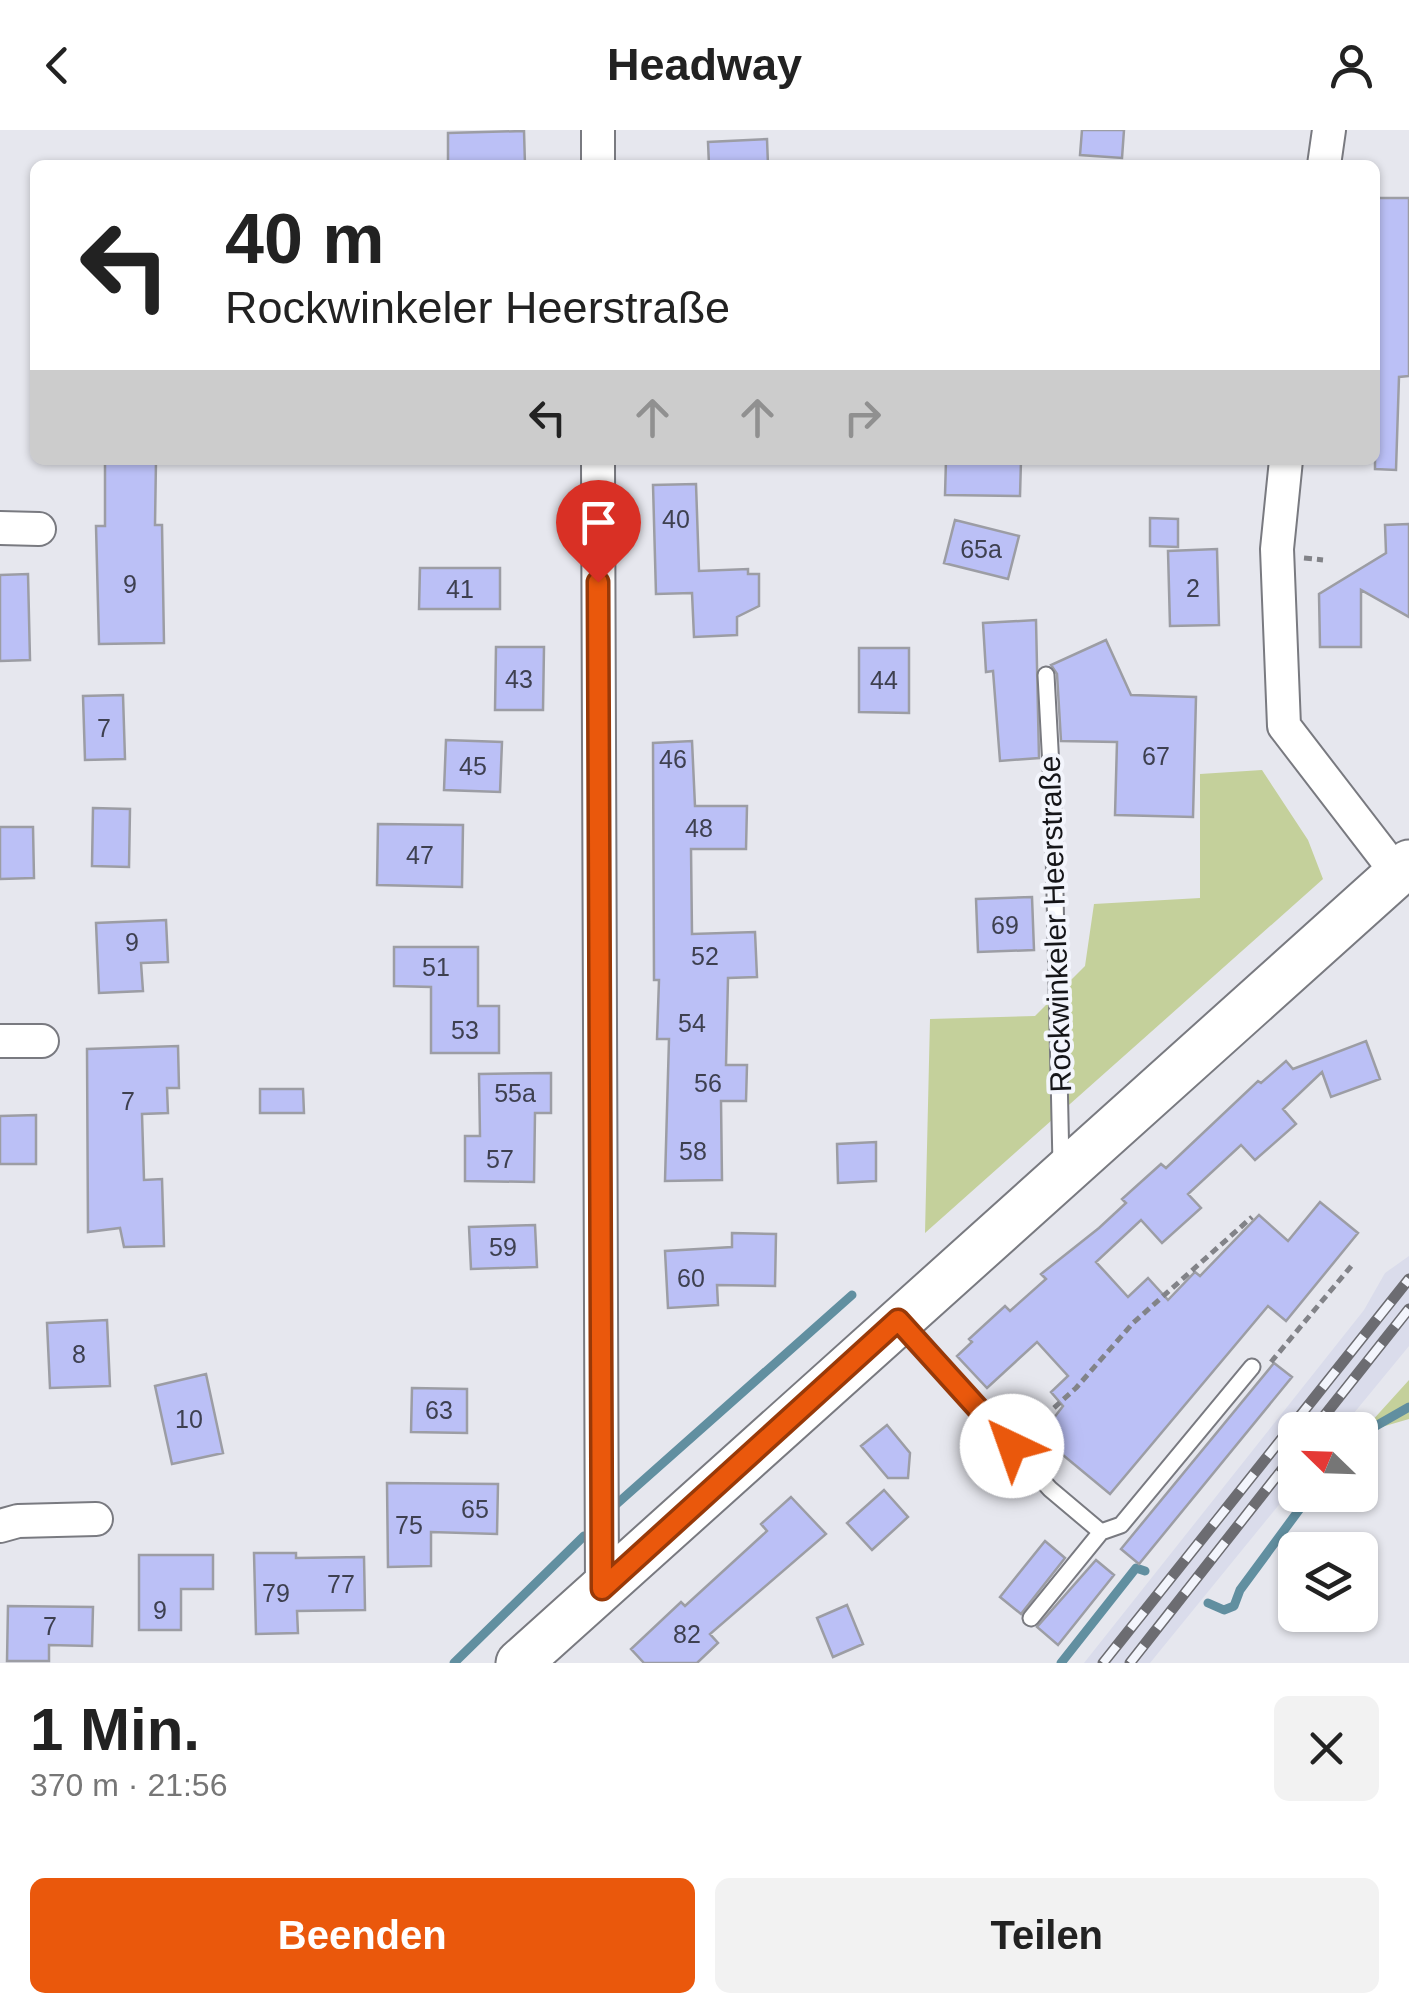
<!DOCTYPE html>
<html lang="de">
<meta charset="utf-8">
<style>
:root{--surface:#fff;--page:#f2f2f2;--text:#222;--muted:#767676;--accent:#ea580c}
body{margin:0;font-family:Arial,sans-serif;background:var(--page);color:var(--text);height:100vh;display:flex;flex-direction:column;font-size:38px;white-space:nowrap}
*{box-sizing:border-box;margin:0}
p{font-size:32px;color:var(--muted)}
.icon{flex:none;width:55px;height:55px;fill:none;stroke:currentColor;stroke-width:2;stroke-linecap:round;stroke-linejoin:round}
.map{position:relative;height:1533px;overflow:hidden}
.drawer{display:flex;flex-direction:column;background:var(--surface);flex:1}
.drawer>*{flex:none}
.hud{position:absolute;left:30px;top:30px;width:1350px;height:305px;border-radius:15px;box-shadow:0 2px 8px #0004;background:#fff;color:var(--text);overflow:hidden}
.needle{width:65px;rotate:293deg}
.tools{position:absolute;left:1278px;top:1282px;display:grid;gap:20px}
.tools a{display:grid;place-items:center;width:100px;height:100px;border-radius:15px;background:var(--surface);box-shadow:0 2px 8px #0004;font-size:50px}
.pin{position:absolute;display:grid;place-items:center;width:85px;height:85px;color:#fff;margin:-102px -42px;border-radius:50% 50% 50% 0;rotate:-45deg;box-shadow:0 0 10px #0007}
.pin .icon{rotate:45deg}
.me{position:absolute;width:110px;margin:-55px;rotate:318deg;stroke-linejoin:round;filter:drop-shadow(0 0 8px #0008)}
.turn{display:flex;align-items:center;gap:35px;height:210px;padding:0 30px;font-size:45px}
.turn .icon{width:130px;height:130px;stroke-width:2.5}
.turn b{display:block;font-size:70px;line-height:85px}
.lanes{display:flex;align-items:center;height:95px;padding:0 30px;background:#0003;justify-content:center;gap:50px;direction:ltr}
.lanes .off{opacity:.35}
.round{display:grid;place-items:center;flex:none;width:105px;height:105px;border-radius:15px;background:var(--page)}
.head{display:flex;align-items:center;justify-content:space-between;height:170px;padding:0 30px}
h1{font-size:60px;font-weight:700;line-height:75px}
.button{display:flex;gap:20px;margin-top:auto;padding:20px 30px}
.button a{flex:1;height:115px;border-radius:15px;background:var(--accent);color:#fff;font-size:40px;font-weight:700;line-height:115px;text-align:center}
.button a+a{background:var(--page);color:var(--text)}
header{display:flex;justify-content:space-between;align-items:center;height:130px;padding:0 30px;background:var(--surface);font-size:45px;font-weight:700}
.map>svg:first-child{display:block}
</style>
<header><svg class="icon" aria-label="back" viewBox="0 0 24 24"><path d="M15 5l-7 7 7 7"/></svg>Headway<svg class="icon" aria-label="person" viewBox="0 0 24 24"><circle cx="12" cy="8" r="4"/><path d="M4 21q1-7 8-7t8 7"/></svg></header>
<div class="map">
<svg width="1409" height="1533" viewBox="0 0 1409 1533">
<rect width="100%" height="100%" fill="#e6e7ee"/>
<!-- built -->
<path fill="#dadceb" d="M1409,1126V1216L1340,1300H1295V1355L1150,1533H1084L1364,1180L1385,1143Z"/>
<!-- green -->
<path fill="#c4d09b" d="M1262,640L1308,710L1323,749L925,1103L930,889L1035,886L1085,836L1094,774L1200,768V644Z
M1409,1250V1289L1361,1303Z"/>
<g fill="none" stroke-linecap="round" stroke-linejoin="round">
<!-- stream -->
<path stroke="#618fa0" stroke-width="9" d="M1360,1305L1409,1277
M611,1379L852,1165
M1208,1473L1224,1480L1234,1476L1240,1460L1310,1365
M454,1533L584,1406
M1061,1533L1136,1438L1145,1441"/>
</g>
<!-- building -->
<path fill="#bbc0f6" stroke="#9c9da4" stroke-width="2.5" d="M1082,0H1124L1122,28L1080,25Z
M524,1L525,35H448V3Z
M767,9L768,35H709L708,12Z
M1375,68H1409V246L1399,247L1396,340L1375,339Z
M105,330H156L155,395H162L164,513L99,514L96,396H105Z
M946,330H1021L1020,366L945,365Z
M696,354L699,441L748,439V444H759V476L737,487V505L694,507L692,463L656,464L653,355Z
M1150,388L1178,389V417L1150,416Z
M955,390L1019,406L1008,449L944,433Z
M1409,394V487L1361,460V517H1320L1319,464L1386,423L1385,395Z
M1217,419L1219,495L1170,496L1168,421Z
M420,438H500V479H419Z
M28,444L30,530L0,531V445Z
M1036,490L1039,628L1000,631L993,541L986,542L983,493Z
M1106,510L1131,565L1196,567L1193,687L1115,685L1117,612L1061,611L1057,544L1051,535Z
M496,517H544L543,580H495Z
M859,518H909V583L859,582Z
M123,565L125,629L85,630L83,566Z
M446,610L502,612L500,662L444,660Z
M692,611L695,676H747L746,719H691L692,804L755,802L757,847L728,848L726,935H747L746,971H721L722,1050L665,1051L669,909H657L659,850H654L653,613Z
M93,678L130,679L129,737L92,736Z
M378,694L463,695L462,757L377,755Z
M0,697H33L34,748L0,749Z
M1032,767L1034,820L978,822L976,769Z
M166,790L168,832L141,833L143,861L99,863L96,793Z
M394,817H478V876H499V923H431V857L394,856Z
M1366,911L1380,949L1331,967L1322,942L1283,979L1296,994L1255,1030L1241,1015L1188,1064L1201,1078L1162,1113L1141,1090L1096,1132L1128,1167L1148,1148L1168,1170L1195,1142L1200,1146L1259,1085L1288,1111L1320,1072L1358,1103L1286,1191L1268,1176L1110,1364L1040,1306L1063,1276L1051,1262L1068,1246L1037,1212L987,1258L957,1226L972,1212L969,1209L1005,1176L1010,1181L1046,1149L1041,1144L1099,1098L1126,1073L1122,1069L1161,1034L1166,1038L1258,951L1261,953L1286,931L1293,939Z
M178,916L179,958H167L168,983L142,984L144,1050L162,1049L164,1116L124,1117L120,1098L88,1102L87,919Z
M551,943V983H535L534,1052L465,1051V1006H480L479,944Z
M260,959H303L304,983H260Z
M36,985V1034H0V986Z
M876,1012V1051L838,1053L837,1014Z
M535,1095L537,1137L471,1139L469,1097Z
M732,1103L776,1104L775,1156L717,1155L718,1175L668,1178L665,1121L732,1117Z
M107,1190L110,1256L50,1258L47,1193Z
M1274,1233L1292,1247L1139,1434L1121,1419Z
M206,1244L223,1323L172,1334L155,1256Z
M412,1258L467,1259V1303L411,1302Z
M887,1295L910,1323L908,1348H888L861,1316Z
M387,1353L498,1354L497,1404L431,1402V1436L388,1437Z
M884,1360L908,1387L872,1420L847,1393Z
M791,1367L826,1404L710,1504L718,1513L697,1533H644L631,1519L681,1472L685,1476L767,1401L761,1394Z
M1045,1411L1065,1428L1021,1484L1000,1467Z
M254,1423H296V1428L364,1427L365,1480L297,1481L298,1503L256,1504Z
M139,1425H213V1459H181V1500H139Z
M1096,1430L1114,1445L1058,1515L1037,1497Z
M847,1475L863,1514L833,1527L817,1488Z
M8,1476L93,1477L92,1516L49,1515V1531H7Z"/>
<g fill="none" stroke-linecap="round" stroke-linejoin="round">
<defs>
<path id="lane" d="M1046,545L1053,674L1061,1034
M901,1193L1050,1359L1101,1402L1121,1395L1252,1237
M1031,1488L1101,1402"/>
<path id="street" d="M598,35V0
M1324,35L1329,0
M598,330L602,1459
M1286,330L1277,419L1284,596L1397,743
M0,398L39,399
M0,911H42
M0,1396L18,1391L96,1389"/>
<path id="secondary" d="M519,1533L1409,733"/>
</defs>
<!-- lane casing -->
<use href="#lane" stroke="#797a80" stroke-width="19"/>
<!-- street casing -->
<use href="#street" stroke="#797a80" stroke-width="36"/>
<!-- secondary casing -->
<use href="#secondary" stroke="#797a80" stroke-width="49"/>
<!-- path -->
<path stroke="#828388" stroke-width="5" stroke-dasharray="8 5" stroke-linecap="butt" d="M1304,428L1323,430
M1271,1232L1353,1134
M1025,1304L1076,1258L1133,1193L1252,1087"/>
<!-- lane -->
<use href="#lane" stroke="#fff" stroke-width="15"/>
<!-- street -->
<use href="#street" stroke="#fff" stroke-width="32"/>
<!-- secondary -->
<use href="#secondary" stroke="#fff" stroke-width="45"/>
<defs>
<path id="rail" d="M1313,1300L1409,1179
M1103,1533L1409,1149
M1130,1533L1295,1323"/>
</defs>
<!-- rail casing -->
<use href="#rail" stroke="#6c6c71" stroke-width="11"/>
<!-- rail -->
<use href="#rail" stroke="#f3f5fc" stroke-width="8" stroke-dasharray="22" stroke-linecap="butt"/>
</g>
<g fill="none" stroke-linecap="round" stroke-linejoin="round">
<defs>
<path id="route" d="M598,452L602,1459L898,1190L1012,1316"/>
</defs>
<!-- route casing -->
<use href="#route" stroke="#983908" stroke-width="25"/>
<!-- route -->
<use href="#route" stroke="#ea580c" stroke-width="18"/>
</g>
<g text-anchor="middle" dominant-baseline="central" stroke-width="8" stroke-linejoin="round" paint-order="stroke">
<!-- number labels -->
<g font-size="25" fill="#3e4050">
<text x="676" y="389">40</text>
<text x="981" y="419">65a</text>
<text x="130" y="454">9</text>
<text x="1193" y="458">2</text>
<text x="460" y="459">41</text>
<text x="519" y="549">43</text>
<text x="884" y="550">44</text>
<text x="104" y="598">7</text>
<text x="1156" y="626">67</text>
<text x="673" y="629">46</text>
<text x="473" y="636">45</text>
<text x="699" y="698">48</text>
<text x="420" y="725">47</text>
<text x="1005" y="795">69</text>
<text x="132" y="812">9</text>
<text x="705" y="826">52</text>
<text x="436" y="837">51</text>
<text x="692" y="893">54</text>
<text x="465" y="900">53</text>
<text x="708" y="953">56</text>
<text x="515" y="963">55a</text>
<text x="128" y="971">7</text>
<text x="693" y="1021">58</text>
<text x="500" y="1029">57</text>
<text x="503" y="1117">59</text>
<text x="691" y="1148">60</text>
<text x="79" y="1224">8</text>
<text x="439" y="1280">63</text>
<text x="189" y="1289">10</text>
<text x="475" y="1379">65</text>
<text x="409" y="1395">75</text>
<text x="341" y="1454">77</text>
<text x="276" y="1463">79</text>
<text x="160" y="1480">9</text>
<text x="50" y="1496">7</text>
<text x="687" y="1504">82</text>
</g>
<!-- street labels -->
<g font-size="30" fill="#151518" stroke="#f3f5fc">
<text transform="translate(1055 794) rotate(-92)">Rockwinkeler Heerstraße</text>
</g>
</g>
</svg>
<div class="tools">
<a><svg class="needle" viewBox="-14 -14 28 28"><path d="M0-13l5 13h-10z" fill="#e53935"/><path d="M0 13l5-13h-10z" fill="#767676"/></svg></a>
<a><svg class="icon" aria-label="layers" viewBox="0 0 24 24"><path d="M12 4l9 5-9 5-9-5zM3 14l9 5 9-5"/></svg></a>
</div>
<div class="pin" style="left:598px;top:452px;background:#d93025"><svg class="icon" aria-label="arrive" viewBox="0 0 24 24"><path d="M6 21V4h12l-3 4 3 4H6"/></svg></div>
<svg class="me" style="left:1012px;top:1316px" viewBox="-20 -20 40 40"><circle r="19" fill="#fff"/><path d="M0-13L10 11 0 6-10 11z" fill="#ea580c"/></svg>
<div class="hud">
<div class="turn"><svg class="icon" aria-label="left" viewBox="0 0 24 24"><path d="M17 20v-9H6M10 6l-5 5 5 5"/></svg><div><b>40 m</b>Rockwinkeler Heerstraße</div></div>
<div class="lanes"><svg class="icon" aria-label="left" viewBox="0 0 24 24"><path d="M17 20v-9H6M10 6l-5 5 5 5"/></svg><svg class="icon off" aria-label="ahead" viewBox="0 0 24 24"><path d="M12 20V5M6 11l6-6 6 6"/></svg><svg class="icon off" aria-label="ahead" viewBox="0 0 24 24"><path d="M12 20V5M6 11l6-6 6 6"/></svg><svg class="icon off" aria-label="right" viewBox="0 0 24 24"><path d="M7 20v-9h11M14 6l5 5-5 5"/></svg></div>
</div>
</div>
<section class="drawer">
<div class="head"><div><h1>1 Min.</h1><p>370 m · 21:56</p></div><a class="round"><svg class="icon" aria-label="close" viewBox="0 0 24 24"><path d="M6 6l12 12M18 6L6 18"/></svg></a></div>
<div class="button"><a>Beenden</a><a>Teilen</a></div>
</section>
